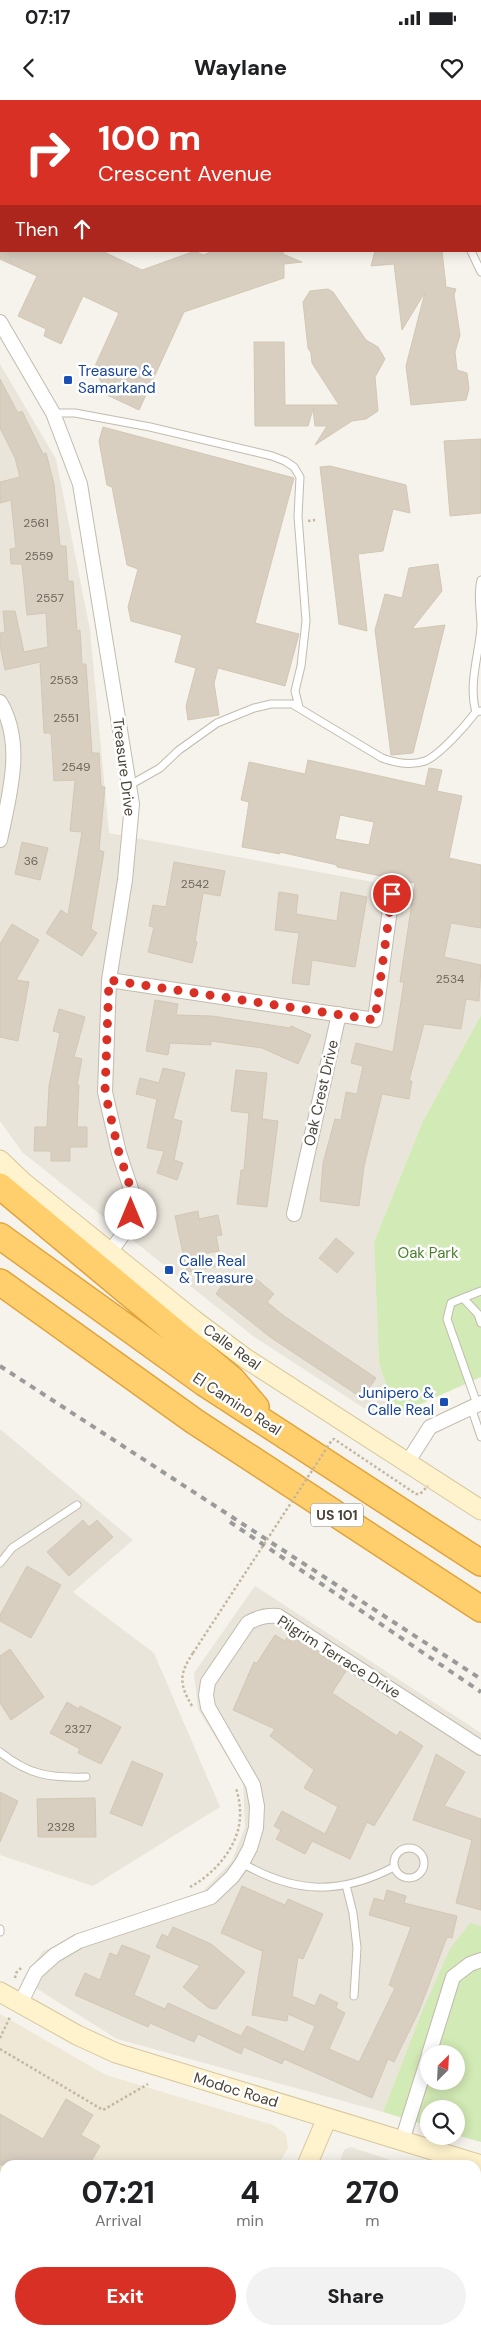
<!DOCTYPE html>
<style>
:root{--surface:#fff;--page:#f2f2f2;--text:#202124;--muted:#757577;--accent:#d93025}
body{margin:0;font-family:"DM Sans",sans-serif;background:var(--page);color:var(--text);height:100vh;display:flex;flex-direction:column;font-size:19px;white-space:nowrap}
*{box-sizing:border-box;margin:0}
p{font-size:16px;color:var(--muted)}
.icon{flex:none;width:28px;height:28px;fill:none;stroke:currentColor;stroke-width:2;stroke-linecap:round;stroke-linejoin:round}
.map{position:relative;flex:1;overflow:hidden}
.sheet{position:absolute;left:0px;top:2060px;width:481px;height:175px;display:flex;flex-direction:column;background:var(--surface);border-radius:15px 15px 0 0;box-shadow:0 2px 12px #0003}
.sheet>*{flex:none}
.hud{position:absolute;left:0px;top:0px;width:481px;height:152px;box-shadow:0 2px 12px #0003;background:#d93025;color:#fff;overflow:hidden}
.needle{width:32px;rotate:24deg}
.fabs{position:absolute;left:420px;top:1945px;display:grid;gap:10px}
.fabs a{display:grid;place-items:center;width:45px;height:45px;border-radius:50%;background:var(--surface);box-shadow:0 2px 12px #0003;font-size:25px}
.pin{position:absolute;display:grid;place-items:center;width:42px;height:42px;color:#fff;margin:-21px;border:2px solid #fff;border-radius:50%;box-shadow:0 1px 5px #0007}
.me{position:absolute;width:55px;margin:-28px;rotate:0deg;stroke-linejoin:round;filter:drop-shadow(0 0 4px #0008)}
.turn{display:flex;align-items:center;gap:18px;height:105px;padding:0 15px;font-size:22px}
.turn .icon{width:65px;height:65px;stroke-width:2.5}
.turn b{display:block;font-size:35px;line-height:42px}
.then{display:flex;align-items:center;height:48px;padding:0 15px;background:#0003;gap:10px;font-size:19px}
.eta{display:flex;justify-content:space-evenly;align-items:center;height:85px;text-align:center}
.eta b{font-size:30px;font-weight:800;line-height:35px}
.button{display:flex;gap:10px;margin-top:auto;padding:10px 15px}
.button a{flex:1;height:58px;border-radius:30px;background:var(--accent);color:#fff;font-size:20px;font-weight:800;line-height:58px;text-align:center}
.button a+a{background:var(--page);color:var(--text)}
.status{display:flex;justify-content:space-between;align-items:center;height:35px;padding:0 25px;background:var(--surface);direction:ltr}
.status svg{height:14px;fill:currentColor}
header{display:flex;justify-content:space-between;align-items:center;height:65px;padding:0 15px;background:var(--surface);font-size:22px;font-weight:800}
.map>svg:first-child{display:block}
</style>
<div class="status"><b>07:17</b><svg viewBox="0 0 49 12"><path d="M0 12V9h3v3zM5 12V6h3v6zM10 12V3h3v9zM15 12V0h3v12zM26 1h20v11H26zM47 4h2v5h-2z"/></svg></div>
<header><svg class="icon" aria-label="back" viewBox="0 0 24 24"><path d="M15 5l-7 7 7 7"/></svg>Waylane<svg class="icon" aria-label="heart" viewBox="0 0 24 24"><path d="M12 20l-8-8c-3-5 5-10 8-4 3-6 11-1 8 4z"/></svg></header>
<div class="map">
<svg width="481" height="2235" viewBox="0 0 481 2235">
<rect width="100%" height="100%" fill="#f6f3ec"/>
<!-- residential -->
<path fill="#eae5da" d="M0,0H51L1,1L0,104Z
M172,0H481V104L480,1Z
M0,264L56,359L90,530L109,733L481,802V915L423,1021L374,1142L379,1263L396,1315L373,1314L253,1236L22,1052L0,1021Z
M0,1329L133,1440L73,1492L154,1553L220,1707L93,1786L0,1755Z
M255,1486L481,1633V1826L470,1824L421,1914L383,2012L117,1939L23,1880L43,1851L203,1791L232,1761L245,1727L243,1682L198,1609L194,1573Z
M350,2047L406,2065H339L344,2050Z
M476,2087L481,2089V2235H78L86,2230H476Z"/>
<!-- education -->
<path fill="#efe8d6" d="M0,1914L106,1975L273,2025L286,2034L288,2048L281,2060L272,2065H5V2218L0,2221Z"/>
<!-- green -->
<path fill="#d2eab5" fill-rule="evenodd" d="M481,915V1277L396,1315L379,1263L374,1142L423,1021Z
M470,1823L481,1826V2042L456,2035V2009H429V2026L383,2012L421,1914L450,1849ZM429,1954H456V1981H429Z"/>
<!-- building -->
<path fill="#d8cfc1" stroke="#d3c7b4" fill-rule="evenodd" d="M0,151H102L142,170L195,151L203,155L214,151H283V154L302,162L284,164V178L184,212L139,310L105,294L95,266L119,213L83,196L61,244L44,236L46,229L18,216L37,176L0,159Z
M375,151H442L446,187L456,189L454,195L460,235L455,252L457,270L467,273L469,289L466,300L411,305L406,266L425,192L402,230L394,164L371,166Z
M328,189L333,192L366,240L378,247L385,259L375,277L378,311L366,319L352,321L315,345L327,326H315L313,309L308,326H255L254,242H284L285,305H339L312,263L311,253L308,248L303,202L310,191Z
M0,279L18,313L22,311L43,354L46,353L54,384L60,446H66L68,481H73L77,531L80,530L82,564H86L92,653H99L101,686L105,687L99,750L104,752L91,829L97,833L82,856L46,833L61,810L68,815L82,732L70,731L75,680L54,681L51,633H44L40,562L5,570L0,545V533L5,532L3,511H15L24,552L48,547L46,513L27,515L22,464H11L10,449L16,448L11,400L0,403V382L20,377L15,358L0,328Z
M103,327L294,378L255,523L299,534L285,586L218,568L214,583L219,615L188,620L186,606L196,568L175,562L182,535L131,521L128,507L138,469L127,465L112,387L107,385L99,341Z
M481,339V413L450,416L444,341Z
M330,366L406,385L410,413L393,409L383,451L358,454L367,531L339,524L320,367Z
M438,464L442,491L412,529L445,525L413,653L391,655L375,530L385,494L402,498L409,468Z
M308,660L425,686L429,668L442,670L437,691L462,696L449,758L481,765V828L451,823L444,857L481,865L479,901L466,899L461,929L424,924L409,981H412L409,999L382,994L364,1066L359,1106L320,1101L323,1063L335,1019L341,1020L346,992L357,994L363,966L351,963L356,943L393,952L404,882H400L415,783L337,767V765L280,752V754L242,747L249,702L241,700L249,662L305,674ZM340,715L374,722L369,745L335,739Z
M22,742L48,748L40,780L15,774Z
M174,762L225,771L220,796L203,793L195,841L197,842L192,863L148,852L154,827L149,826L153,805L166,807Z
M279,792L298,795L296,814L337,821L341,792L367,797L355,867L312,860L309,885L292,883L299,833L275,830Z
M12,824L39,840L16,880L29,882L18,941L0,937V844Z
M155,900L178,904L176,915L212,916L290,928L291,926L311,935L298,964L262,948L211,941V945L170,943L168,955L146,951Z
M59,909L85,917L74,957L82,959L77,985H79L77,1027H87V1047H70V1061H51V1051H34L35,1027H47L49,986L60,933L53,931Z
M163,968L185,973L173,1019L182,1021L174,1060L183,1063L177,1080L157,1073L164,1051L147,1048L157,999L136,994L140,978L159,983Z
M236,970L267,973L262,1019L278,1021L267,1107L237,1104L241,1070H244L249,1013L231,1011Z
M198,1111L199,1119L218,1115L222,1135L216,1136L219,1151L202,1154L219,1166L187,1172L175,1116Z
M336,1138L354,1153L337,1173L319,1158Z
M230,1173L242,1181L247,1173L259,1181L274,1194L267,1202L284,1216L376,1278L362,1298L270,1237L216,1194Z
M83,1420L89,1427L97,1420L113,1437L69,1476L47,1452Z
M27,1466L61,1485L31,1538L0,1521V1515Z
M289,1534L346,1571L332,1593L397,1636L400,1631L423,1646L374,1726L367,1722L350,1759L312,1741L305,1754L276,1739L281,1730L274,1726L282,1711L325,1734L338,1707L304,1688L314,1670L270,1636L275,1629L233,1610L254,1562L257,1563L275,1535L285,1541Z
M10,1549L44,1597L11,1620L0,1603V1556Z
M67,1602L79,1609L80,1606L121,1627L101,1664L78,1653L80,1649L50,1633Z
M436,1654L465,1672L444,1706L481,1719V1810L456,1803L472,1740L413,1720Z
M132,1661L163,1674L142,1726L110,1713Z
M0,1692L18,1701L0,1742Z
M95,1698L96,1737H38L37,1699Z
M242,1786L285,1805L288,1799L323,1814L303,1859L298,1857L292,1896L315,1906L320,1894L338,1903L336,1908L345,1913L329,1949L359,1962L395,1888L389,1885L411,1827L369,1815L374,1798L384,1801L387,1790L406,1796L404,1803L457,1816L452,1838L447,1837L419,1911L394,1962L388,1959L372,1998L284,1959L282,1964L244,1947L241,1954L198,1934L194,1942L150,1923L148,1927L75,1895L85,1873L100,1880L110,1853L117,1856L122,1845L150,1856L134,1895L165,1909L168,1903L241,1936L247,1926L304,1952L315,1926L288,1914L287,1921L252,1915L263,1849L262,1851L221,1833Z
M173,1827L211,1844L245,1872L216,1909L209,1908L183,1887L200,1866L156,1847L162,1834L168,1837Z
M66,1999L93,2015L81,2035L100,2046L89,2065H0V2014L43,2039Z"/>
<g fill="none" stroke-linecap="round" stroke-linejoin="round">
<defs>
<path id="lane" d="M471,151L481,172
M53,313H75L150,327L272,356L285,361L294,367L300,377L298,416L306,521L301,566L295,591L299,607
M476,612C468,584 479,555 481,527C481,511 477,496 481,480
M130,685L160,668L179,650L217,623L254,608L271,604H292L382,658C396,663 411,666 425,661C440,655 466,625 476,612L481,611
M463,1198L481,1191
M477,1304L447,1219L451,1203L463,1198L478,1214L481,1223
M471,1307L481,1337
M0,1463L12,1448L77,1405
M0,1652C29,1675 49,1678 86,1677
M394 1763a15 15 0 1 1 30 0a15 15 0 1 1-30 0Z
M242,1763C295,1794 340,1795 394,1767
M346,1785L353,1813L357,1848L354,1896
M0,1829V1832
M0,2208L5,2211"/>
<path id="street" d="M91,0L93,1
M404,0V1
M288,1L289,0
M0,10L1,7
M480,69L481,70
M0,222L53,313L80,384L132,704L125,780L109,880L105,992L119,1053L133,1095V1105L124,1133L110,1152
M0,602C25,644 9,696 0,740
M109,880L375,920L392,794
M294,1114L339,914
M407,1363L430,1327L481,1303
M20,1904L36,1872L55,1855L79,1841L211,1797L232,1777L242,1763L250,1748L256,1728L257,1706L253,1685L208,1607L206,1595L208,1582L248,1523C258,1517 266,1515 278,1516L481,1648
M429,1954L453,1877L470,1864L481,1860
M402,2041L429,1955
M476,2199L481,2196
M413,2235L422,2230"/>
<path id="secondary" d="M0,1060L24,1083L194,1220L245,1258L481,1410
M0,1892L77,1935L116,1953L481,2065
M307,2065L327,2018
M30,2235L39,2230"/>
<path id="highway" d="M0,1086L232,1279L256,1307
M0,1136L204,1283L481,1463
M0,1182L194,1321L481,1509"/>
</defs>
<!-- lane casing -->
<use href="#lane" stroke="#c2bbae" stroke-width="9"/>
<!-- street casing -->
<use href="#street" stroke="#c2bbae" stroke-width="16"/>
<!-- secondary casing -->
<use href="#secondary" stroke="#d6c79b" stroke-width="21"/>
<!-- highway casing -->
<use href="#highway" stroke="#e0a43c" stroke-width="28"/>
<!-- path -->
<path stroke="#c4b79f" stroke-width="2.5" stroke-dasharray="2.5 2.5" stroke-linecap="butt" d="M308,421L315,420
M192,1606C179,1584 179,1574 193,1553
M190,1787C216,1773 242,1743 240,1711C240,1703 238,1695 236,1688
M15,1878L16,1873L21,1868
M0,1938L10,1917
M0,1949L103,2010L148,1984"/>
<!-- lane -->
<use href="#lane" stroke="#fff" stroke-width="7"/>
<!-- street -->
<use href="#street" stroke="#fff" stroke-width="14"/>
<!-- secondary -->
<use href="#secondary" stroke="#fff3cd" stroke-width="19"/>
<!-- highway -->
<use href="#highway" stroke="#ffcf6e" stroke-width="25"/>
<!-- rail -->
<path stroke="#9a9a9a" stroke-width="4" stroke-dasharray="6 6" stroke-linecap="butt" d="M0,1266L481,1579
M230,1422L481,1592"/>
<!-- path-bridge -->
<path stroke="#c4b79f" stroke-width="2.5" stroke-dasharray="2.5 2.5" stroke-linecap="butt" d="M193,1553L332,1340L334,1339L416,1394H420L428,1386"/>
</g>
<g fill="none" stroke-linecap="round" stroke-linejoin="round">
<!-- route -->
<path stroke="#d93025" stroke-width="9" stroke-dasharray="0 16.2" d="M131,1114L133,1095L119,1053L105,992L109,880L375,920L392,794"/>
</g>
<!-- markers -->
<g fill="#1a4fb4" stroke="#fff" stroke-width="2">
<rect x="63" y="275" width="10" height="10" rx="2.5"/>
<rect x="164" y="1165" width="10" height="10" rx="2.5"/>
<rect x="439" y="1297" width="10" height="10" rx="2.5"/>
</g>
<g text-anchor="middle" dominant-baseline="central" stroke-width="5" stroke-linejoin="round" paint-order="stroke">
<!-- number labels -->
<g font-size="12" fill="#6e675b">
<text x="36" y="423">2561</text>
<text x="39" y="456">2559</text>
<text x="50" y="498">2557</text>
<text x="64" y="580">2553</text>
<text x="66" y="618">2551</text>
<text x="76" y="667">2549</text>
<text x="31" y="761">36</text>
<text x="195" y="784">2542</text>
<text x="450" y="879">2534</text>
<text x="78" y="1629">2327</text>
<text x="61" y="1727">2328</text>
</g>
<!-- shield labels -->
<rect fill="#fff" stroke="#817c74" stroke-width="1" x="311" y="1403.5" width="52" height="23" rx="4"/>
<g font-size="14" font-weight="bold" fill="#4b4439">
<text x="337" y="1415">US 101</text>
</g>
<!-- transit labels -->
<g font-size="15" fill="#164399" stroke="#fff" text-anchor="start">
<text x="78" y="271">Treasure &amp;<tspan x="78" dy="17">Samarkand</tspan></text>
<text x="179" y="1161">Calle Real<tspan x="179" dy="17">&amp; Treasure</tspan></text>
<text x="434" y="1293" text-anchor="end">Junipero &amp;<tspan x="434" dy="17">Calle Real</tspan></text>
</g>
<!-- street labels -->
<g font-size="15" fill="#4b4439" stroke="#fff">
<text transform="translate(124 667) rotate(83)">Treasure Drive</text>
<text transform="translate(321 993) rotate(-77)">Oak Crest Drive</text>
<text transform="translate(232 1247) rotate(36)">Calle Real</text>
<text transform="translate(237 1304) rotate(33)">El Camino Real</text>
<text transform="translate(339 1557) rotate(32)">Pilgrim Terrace Drive</text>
<text transform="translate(236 1990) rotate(17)">Modoc Road</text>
</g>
<!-- park labels -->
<g font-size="15" fill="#4a7f2a" stroke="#fff">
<text x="428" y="1153">Oak Park</text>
</g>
</g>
</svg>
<div class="fabs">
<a><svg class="needle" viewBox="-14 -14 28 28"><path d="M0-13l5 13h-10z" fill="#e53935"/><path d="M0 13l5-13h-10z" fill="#757577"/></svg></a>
<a><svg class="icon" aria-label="search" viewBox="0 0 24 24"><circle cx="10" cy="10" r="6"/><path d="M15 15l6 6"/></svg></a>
</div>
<div class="pin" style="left:392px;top:794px;background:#d93025"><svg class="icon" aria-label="arrive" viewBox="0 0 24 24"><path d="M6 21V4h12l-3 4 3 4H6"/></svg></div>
<svg class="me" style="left:131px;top:1114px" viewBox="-20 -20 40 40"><circle r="19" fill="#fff"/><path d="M0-13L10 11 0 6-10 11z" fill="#d93025"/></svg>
<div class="hud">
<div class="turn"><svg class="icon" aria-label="right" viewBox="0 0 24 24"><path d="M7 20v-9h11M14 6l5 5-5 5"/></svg><div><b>100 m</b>Crescent Avenue</div></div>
<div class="then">Then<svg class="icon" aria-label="ahead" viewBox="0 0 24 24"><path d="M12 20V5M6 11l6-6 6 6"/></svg></div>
</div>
<section class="sheet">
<div class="eta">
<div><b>07:21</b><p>Arrival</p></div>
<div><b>4</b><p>min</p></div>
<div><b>270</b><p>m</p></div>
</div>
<div class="button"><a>Exit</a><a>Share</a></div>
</section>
</div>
